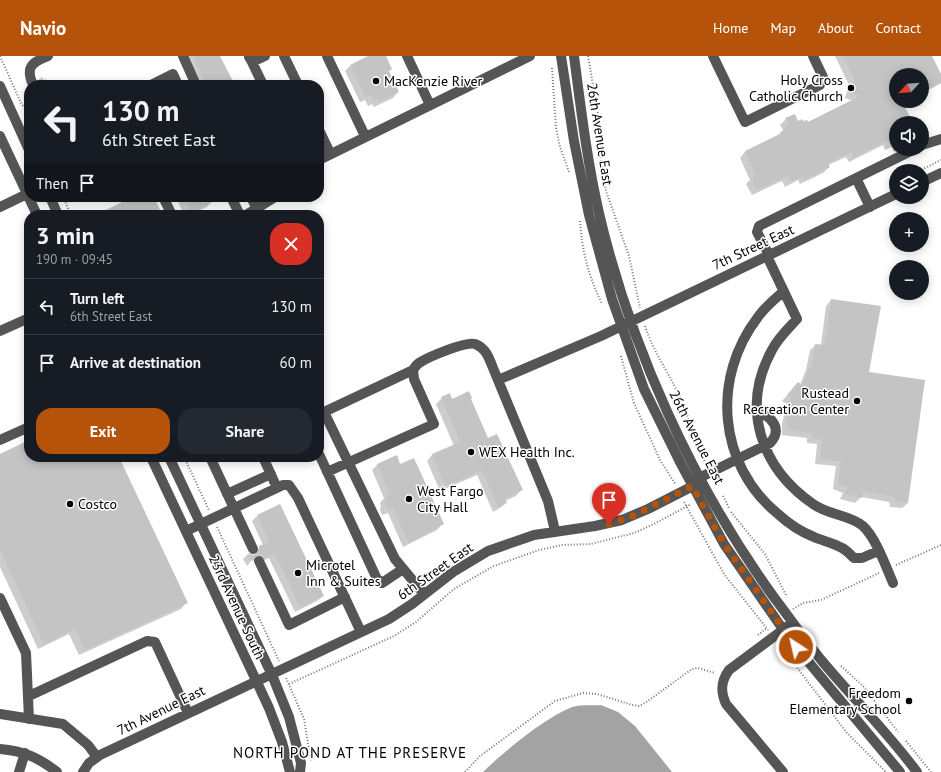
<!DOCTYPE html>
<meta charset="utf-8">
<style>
:root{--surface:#171b24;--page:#242831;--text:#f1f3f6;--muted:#9ea1a6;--line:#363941;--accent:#b45309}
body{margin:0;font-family:"PT Sans",sans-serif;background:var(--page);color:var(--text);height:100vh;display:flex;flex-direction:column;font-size:15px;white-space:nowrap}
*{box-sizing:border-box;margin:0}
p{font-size:13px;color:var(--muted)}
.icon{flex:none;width:22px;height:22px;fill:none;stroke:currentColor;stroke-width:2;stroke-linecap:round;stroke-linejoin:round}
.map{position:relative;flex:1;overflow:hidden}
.panel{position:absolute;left:24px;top:154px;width:300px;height:252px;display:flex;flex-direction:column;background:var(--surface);border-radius:16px;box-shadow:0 2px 10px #0003}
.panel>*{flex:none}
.hud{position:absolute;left:24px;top:24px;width:300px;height:122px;border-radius:16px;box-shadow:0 2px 10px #0003;background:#171b24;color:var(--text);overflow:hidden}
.needle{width:26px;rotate:244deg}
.controls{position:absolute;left:889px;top:12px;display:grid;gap:8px}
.controls a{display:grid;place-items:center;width:40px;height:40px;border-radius:50%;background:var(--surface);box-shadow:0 2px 10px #0003;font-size:20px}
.pin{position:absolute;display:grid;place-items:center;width:34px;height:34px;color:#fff;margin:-41px -17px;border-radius:50% 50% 50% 0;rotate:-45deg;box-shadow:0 0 4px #0007}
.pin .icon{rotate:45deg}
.me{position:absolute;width:44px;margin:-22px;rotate:325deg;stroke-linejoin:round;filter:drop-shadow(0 0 3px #0008)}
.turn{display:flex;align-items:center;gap:14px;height:84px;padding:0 12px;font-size:18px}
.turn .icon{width:52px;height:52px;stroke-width:2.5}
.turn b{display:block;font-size:28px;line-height:34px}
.then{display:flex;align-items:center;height:38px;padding:0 12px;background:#0003;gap:8px;font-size:15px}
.round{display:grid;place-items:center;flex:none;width:42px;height:42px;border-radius:16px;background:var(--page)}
.headline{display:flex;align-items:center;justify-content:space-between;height:68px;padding:0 12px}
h1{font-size:24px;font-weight:800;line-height:30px}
.primary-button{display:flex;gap:8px;margin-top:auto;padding:8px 12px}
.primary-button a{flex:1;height:46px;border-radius:16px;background:var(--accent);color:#fff;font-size:16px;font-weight:800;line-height:46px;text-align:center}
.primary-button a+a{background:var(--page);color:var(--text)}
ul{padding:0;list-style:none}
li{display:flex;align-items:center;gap:12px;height:56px;padding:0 12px;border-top:1px solid var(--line)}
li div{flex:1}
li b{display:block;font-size:15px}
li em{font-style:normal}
header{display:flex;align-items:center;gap:24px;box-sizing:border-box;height:56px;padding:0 20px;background:var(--accent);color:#fff}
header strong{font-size:19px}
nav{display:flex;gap:22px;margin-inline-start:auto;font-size:14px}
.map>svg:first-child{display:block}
</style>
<header>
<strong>Navio</strong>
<nav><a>Home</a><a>Map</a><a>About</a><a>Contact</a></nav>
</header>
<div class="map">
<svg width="941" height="716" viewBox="0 0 941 716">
<rect width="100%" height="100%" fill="#fff"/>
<!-- water -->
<path fill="#a3a3a3" d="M601,649L618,656L635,670L672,716H483C502,697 545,662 570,652C578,648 592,650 601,649Z"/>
<!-- shadow -->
<path fill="#0003" d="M185,0H219L234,29H198Z
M370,0H385L388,16L398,36L393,42L374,51L372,48L368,50L365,44L360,46L345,15L350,10Z
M835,0H931L941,20V27L922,38V19H896V45H908L902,48L912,67H896V89L885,94L883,89L849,106L846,101L828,109L829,111L823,117L800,128L798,124L785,131L782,125L752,139L746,128L750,124L740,102L745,96L777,80L783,74L780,69L786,63L808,67L853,45L845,42L849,29Z
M42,21L44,24L46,23L49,29H34V27Z
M176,141H210L212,145L207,151L189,159H184Z
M831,244L868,317L908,447L902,452L890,451L889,446L861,441L855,447L840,443L843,437L833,433L836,410L815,408L817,388L807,387V382L782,379V367L787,348L782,345L793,333L800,329L806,314L810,294L816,289H821L826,250Z
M442,342L470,343L487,384L521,434L516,440L505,445L506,447L500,452L493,456L477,419L440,435L427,405L432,399L454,390L436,348Z
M29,386V401H118L186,547L181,553L79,599L69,578L38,593L0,511V399Z
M377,409H400L442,468L437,474L403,491L388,457L382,459L380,453L381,451L380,447L384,442L372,414Z
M280,449L323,540L317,545L295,556L269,502L259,507L257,504H252L247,510L243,503L248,498L254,500V497L263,489L252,465L257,460Z"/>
<!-- building -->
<path fill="#c4c4c4" d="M193,0H220L235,29H206Z
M368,0H386L392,13L389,15L399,36L379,46L378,43L374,45L371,39L366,42L350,9Z
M843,0H932L941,18V27L922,36V19H896V45H902L913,67H896V95L894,96L888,84L854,101L852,96L828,107L830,111L805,123L803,120L791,126L788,120L757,134L751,122L756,120L745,95L782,77L781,76L785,73L784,71L789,69L785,62L795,58L798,65L802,63L803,65L807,64L808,66L860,40L850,37L854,23Z
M133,141H154L160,154L149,159H95Z
M184,141H223L191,156Z
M831,243L881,250L869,316L925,324L908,447L895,445V441L863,435L862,442L845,437L848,431L838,428L841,405L820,403L822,383L812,382V377L788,374L787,361L792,343L787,339L798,326L802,329L812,308L815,288L825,289Z
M469,335L472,342L471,343L488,382L497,378L523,434L505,442L507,447L498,451L482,414L445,430L432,398L460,386L441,341L450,337L452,343Z
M29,384V401H119L188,547L85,594L75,573L44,588L0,494V398Z
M397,399L400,408L414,402L444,468L409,487L393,452L388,454L384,446L386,445L385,441L390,438L377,408Z
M280,448L324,540L300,551L275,498L265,502L262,499H257L253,502V506L248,497L252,499H256L259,494V490L269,486L257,459Z"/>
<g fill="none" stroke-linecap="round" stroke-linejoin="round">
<!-- path -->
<path stroke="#777" stroke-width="2" stroke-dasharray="1 2" stroke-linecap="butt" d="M0,0L21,47L27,55L29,63
M588,0L599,64L600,99L606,135L629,200L640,252
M552,12L556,72L560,91L569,116
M919,115L941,104
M890,129L896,126
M63,141L71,159
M580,165C582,196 589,221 602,248
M645,270C654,297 667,314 679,339C690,362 694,386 706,408
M621,300L634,347L660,404L676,429
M184,401L209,454
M723,440L729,452
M684,446L724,518L768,574
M731,456L765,498L787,541
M217,471L279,605
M896,509L941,489
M793,553L803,547L821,544L879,517
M758,579L767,572
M779,588L847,677L886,716
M841,610L864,631L898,676
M286,622L304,663L311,705
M289,628L394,580L416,566L454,533L494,510L539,494L562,489L591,488L634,477L656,467L691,448
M906,685L931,716
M465,716L480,700L555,645L583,637L597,638L632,649L639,650L645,647L692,613L698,612L715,617"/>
<!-- minor -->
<path stroke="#555" stroke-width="10" d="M183,0L196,29
M284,0L298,29
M327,0L365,80
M407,0L430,49
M561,0L574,85L589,159L612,243L644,333L681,408L724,488L791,585L900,716
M574,0C581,53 587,105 599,157C630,290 693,429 773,540C789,561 805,584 822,605C853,642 888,677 917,716
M713,0L745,66L820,29L823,21L813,0
M249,1L252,6L265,0
M252,6L263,29
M33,29C25,11 32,6 48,0
M151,29L173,18L178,29
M0,30L29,94
M319,74L330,97
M0,80L37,159
M922,89L941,83
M319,104L530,0
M856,122L870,151
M922,126L941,117
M50,141L58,159
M163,141L172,159
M231,141L240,159
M251,141L257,153
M0,151L27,138
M246,159L275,141
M769,199L757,176L759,170L915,93
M767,200L797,263C788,273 778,282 772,294C740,352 761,412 813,448C828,459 850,459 863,470C876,482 886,511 893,527
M784,235C775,243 765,251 758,261C711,322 718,409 778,458C789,468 801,476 814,481C823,485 834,487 842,492C847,494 850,499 854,502H862L878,495
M0,275L29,262
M413,314L324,356L395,503L424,538
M498,324L601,280L896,138
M0,384L29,371
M319,398L377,523L382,527L403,513
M151,401L269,652L282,686L290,716
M169,401L272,619L289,661L301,707L300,716
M210,401L253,493
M263,401L277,432
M327,416L434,368L414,323L413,314C415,311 416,309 419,307C428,301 466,285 475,288C486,292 489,302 493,312L548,445L555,475
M227,438L271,418
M186,475L283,429H289L298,442L361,576
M259,505L289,569L345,541
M0,542L26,597L29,663
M29,640L147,585L155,586L188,657
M0,658L63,668L88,689L97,701
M0,693C23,695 38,701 57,716
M19,716L25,697
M83,716L89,707L100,699L389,563L412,548L453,516L488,495L534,479L595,470L622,464L648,453L693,430L701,421L770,387C783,373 772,360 757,356
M783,716L726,648C720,635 721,625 729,614L788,570"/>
</g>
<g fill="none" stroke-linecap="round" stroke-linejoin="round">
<!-- route -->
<path stroke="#b45309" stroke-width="7" stroke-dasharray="0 12.6" d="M609,468L635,459L692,430L724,488L796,591"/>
</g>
<!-- markers -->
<g fill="#000" stroke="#fff" stroke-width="1.5">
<circle cx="376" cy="25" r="4"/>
<circle cx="851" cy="32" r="4"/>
<circle cx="857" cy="345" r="4"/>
<circle cx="471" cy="396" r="4"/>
<circle cx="409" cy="443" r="4"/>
<circle cx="70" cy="448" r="4"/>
<circle cx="298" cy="517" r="4"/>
<circle cx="909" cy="645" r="4"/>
</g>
<g text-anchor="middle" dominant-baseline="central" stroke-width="3" stroke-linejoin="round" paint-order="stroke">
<!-- poi labels -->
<g font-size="14" fill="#000" stroke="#fff" text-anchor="start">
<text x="843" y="24" text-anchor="end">Holy Cross<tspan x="843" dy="16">Catholic Church</tspan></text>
<text x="384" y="25">MacKenzie River</text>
<text x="849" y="337" text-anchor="end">Rustead<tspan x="849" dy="16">Recreation Center</tspan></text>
<text x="479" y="396">WEX Health Inc.</text>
<text x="417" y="435">West Fargo<tspan x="417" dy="16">City Hall</tspan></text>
<text x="78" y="448">Costco</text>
<text x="306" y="509">Microtel<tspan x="306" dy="16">Inn &amp; Suites</tspan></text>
<text x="901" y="637" text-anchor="end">Freedom<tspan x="901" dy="16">Elementary School</tspan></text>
</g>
<!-- street labels -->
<g font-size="14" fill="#000" stroke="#fff">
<text transform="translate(600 78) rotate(81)">26th Avenue East</text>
<text transform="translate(753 191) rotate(-25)">7th Street East</text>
<text transform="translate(697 381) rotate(63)">26th Avenue East</text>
<text transform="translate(435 515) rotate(-35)">6th Street East</text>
<text transform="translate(237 551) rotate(65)">23rd Avenue South</text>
<text transform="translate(161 654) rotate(-26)">7th Avenue East</text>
</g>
<!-- neighbourhood labels -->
<g font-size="15" letter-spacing="1" fill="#000" stroke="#fff">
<text x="350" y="696">NORTH POND AT THE PRESERVE</text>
</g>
</g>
</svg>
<div class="controls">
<a><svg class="needle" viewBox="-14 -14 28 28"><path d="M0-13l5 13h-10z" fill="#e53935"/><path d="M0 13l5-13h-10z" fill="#9ea1a6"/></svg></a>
<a><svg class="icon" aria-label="sound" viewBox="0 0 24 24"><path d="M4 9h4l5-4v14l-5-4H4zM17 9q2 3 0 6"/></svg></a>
<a><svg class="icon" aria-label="layers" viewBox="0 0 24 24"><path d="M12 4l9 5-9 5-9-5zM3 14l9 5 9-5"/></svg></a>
<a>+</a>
<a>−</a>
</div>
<div class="pin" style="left:609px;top:468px;background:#d93025"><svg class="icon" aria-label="arrive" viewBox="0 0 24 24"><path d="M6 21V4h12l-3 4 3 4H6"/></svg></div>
<svg class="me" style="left:796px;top:591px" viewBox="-20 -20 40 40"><circle r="17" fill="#b45309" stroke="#fff" stroke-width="3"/><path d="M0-11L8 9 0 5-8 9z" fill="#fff"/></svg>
<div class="hud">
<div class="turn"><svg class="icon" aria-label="left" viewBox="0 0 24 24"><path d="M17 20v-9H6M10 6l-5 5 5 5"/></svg><div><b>130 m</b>6th Street East</div></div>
<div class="then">Then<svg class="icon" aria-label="arrive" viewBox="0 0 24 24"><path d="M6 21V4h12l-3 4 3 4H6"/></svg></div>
</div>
<section class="panel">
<div class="headline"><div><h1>3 min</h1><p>190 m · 09:45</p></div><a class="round" style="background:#d93025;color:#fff"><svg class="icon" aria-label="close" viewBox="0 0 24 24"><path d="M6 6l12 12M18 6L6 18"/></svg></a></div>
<ul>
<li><svg class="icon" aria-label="left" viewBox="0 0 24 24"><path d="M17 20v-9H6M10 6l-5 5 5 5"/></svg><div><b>Turn left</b><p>6th Street East</p></div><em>130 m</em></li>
<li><svg class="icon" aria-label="arrive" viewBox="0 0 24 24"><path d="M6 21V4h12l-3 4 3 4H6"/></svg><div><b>Arrive at destination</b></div><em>60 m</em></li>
</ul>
<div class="primary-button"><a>Exit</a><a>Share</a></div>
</section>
</div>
